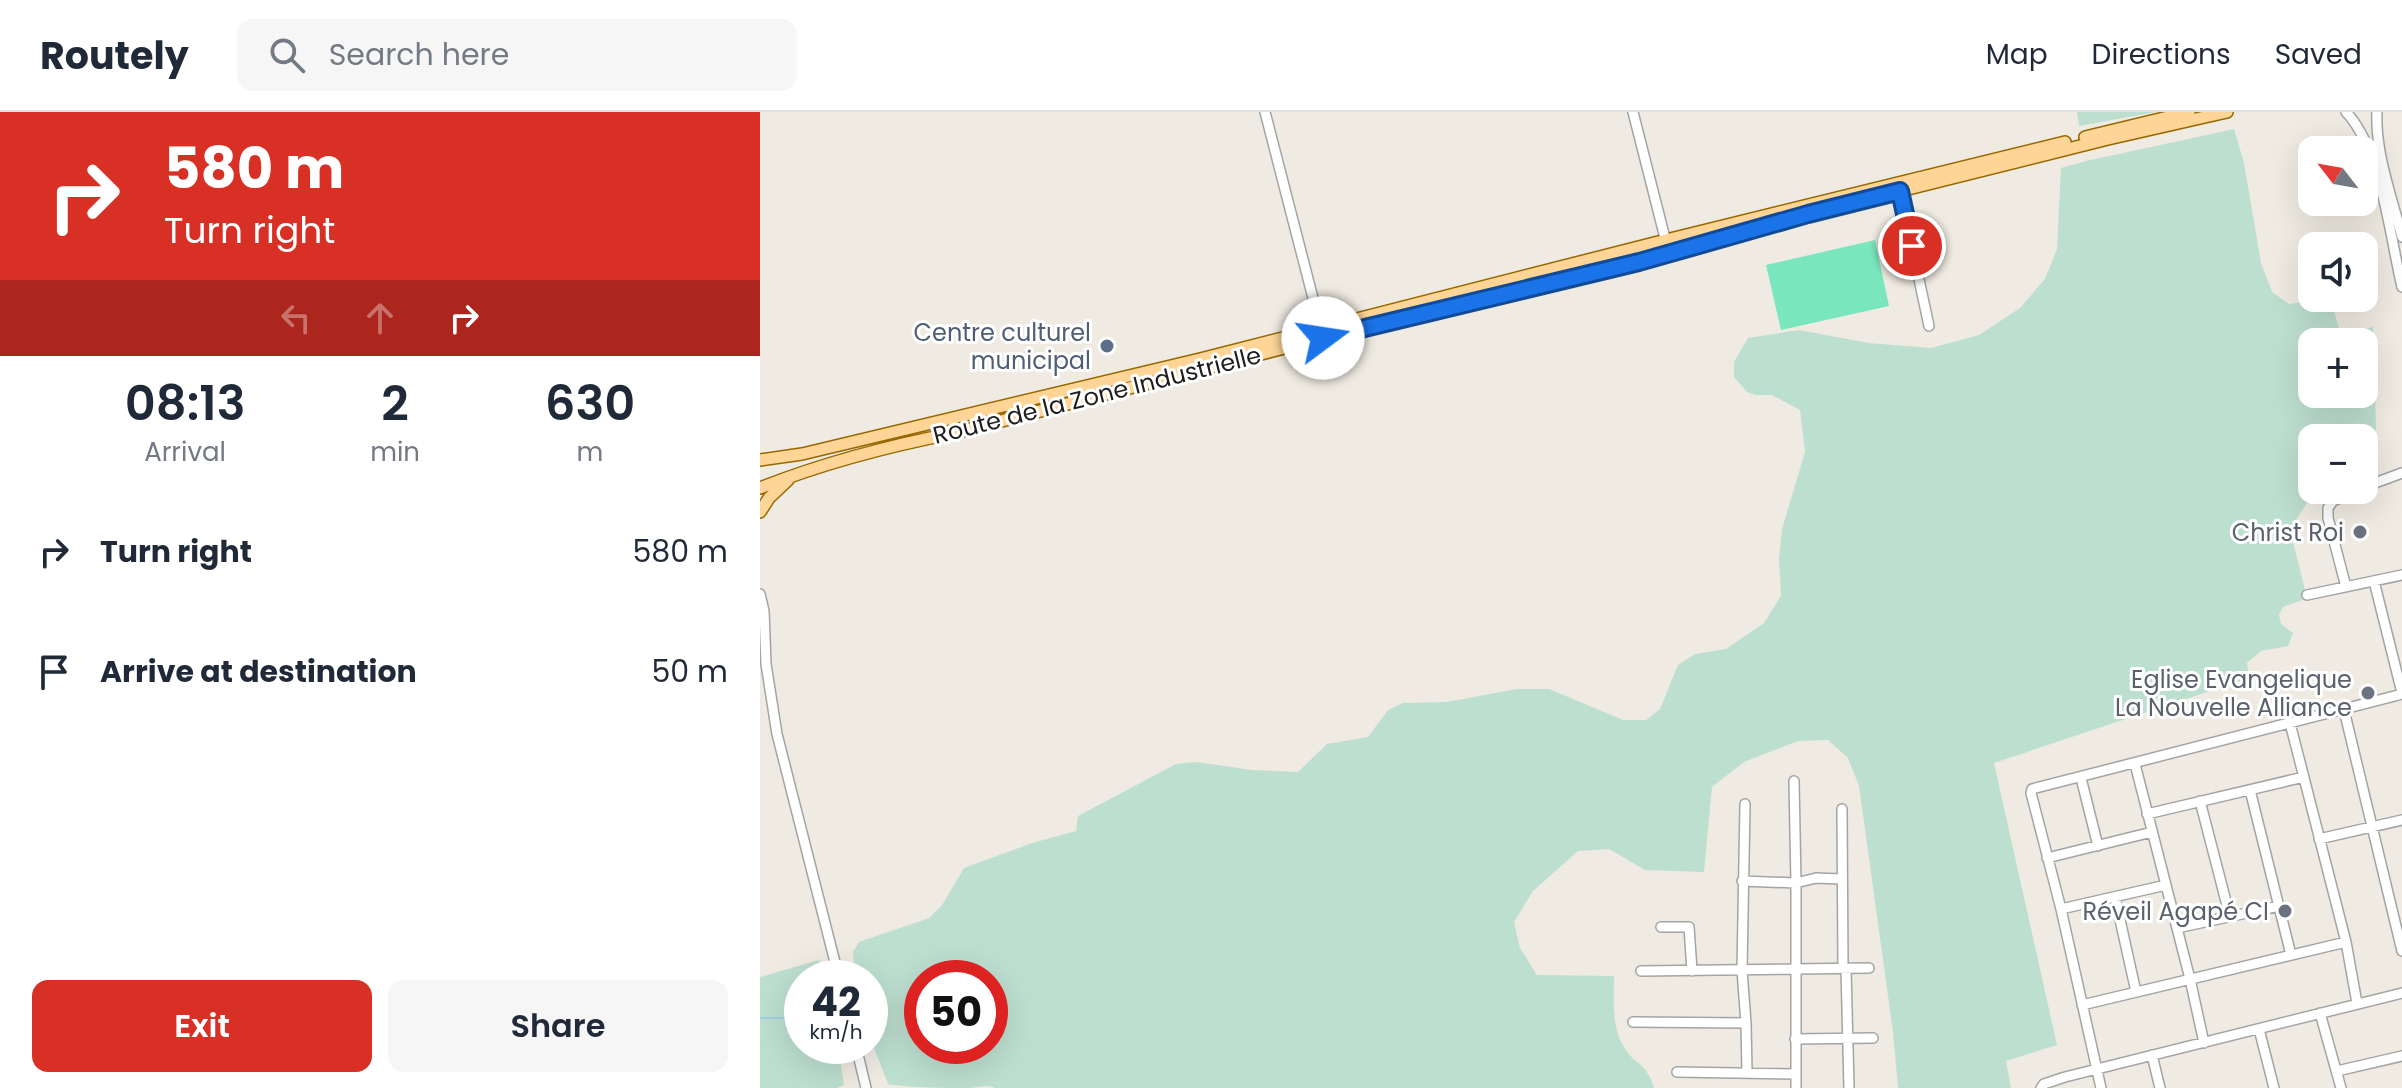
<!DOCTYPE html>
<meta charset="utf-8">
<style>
:root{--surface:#fff;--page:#f6f6f7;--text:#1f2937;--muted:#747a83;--line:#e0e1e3;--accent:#d93025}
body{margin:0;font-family:Poppins,sans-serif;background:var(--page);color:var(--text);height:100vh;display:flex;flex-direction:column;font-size:30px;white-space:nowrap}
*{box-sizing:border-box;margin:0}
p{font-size:26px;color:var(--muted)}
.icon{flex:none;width:44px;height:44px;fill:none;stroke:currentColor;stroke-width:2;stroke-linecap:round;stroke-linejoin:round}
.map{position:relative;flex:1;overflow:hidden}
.drawer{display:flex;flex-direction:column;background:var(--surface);width:760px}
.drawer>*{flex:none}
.banner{background:#d93025;color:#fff;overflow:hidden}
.needle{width:52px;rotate:301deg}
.controls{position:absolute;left:1538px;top:24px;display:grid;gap:16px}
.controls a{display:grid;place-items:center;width:80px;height:80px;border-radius:16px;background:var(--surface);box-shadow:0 8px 32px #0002;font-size:40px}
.speed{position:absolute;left:24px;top:848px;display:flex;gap:16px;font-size:40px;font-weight:700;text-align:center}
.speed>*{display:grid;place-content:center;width:104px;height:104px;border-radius:50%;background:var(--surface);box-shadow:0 8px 32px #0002;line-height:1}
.speed small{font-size:20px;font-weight:400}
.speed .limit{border:12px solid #d22;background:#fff;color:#111}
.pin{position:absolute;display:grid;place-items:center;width:68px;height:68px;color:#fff;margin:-34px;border:4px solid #fff;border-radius:50%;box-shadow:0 2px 8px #0007}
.me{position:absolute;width:88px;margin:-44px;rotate:76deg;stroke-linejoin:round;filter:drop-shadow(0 0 6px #0008)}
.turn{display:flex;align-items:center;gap:28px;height:168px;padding:0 32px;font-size:36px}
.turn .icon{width:104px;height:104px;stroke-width:2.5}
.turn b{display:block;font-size:56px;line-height:68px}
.lanes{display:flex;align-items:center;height:76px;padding:0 32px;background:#0003;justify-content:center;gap:40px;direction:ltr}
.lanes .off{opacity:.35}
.eta{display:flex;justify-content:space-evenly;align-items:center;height:136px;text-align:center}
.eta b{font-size:48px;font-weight:600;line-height:56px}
.action{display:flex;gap:16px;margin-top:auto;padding:16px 32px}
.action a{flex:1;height:92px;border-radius:16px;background:var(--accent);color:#fff;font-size:32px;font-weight:600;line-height:92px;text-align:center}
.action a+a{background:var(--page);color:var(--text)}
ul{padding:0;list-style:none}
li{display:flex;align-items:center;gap:24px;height:120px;padding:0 32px}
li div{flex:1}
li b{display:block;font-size:30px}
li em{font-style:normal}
header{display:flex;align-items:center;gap:48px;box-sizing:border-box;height:112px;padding:0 40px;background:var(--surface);border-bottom:2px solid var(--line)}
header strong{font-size:38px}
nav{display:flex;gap:44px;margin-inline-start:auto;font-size:28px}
.search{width:560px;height:72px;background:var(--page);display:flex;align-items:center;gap:20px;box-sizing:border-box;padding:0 28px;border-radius:16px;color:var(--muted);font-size:30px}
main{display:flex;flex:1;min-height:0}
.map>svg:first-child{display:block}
</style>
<header>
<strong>Routely</strong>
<div class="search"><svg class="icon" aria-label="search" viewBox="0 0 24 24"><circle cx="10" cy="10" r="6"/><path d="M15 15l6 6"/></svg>Search here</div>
<nav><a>Map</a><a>Directions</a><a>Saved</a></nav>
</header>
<main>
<section class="drawer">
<div class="banner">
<div class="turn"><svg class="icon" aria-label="right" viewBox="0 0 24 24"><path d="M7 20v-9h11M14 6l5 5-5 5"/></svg><div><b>580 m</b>Turn right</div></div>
<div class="lanes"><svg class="icon off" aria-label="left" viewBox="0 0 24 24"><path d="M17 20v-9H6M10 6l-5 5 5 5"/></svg><svg class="icon off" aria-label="ahead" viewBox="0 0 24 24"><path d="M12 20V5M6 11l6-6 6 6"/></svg><svg class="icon" aria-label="right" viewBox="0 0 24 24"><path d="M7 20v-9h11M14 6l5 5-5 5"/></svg></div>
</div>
<div class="eta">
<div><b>08:13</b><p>Arrival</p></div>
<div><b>2</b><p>min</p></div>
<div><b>630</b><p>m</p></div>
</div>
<ul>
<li><svg class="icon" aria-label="right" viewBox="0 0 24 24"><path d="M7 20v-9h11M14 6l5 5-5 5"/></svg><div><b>Turn right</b></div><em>580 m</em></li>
<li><svg class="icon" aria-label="arrive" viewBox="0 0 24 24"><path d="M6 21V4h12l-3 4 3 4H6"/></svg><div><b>Arrive at destination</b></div><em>50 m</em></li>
</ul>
<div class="action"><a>Exit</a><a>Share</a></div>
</section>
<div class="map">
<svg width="1642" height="976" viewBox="0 0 1642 976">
<rect width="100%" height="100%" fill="#efebe2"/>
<!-- wetland -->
<path fill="#bddfd0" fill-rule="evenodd" d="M1317,0H1396L1319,14Z
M1474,17L1484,51L1501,151L1512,180L1529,192L1570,186L1581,223L1613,215L1616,314L1614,335L1604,338V326H1552V378H1555L1530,418L1547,486L1523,495L1519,503L1521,512L1533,521L1528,534L1501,539L1487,551L1489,566L1234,651L1297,933L1246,949L1251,976H1138L1133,920L1099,674L1088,646L1068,628L1038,629L984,650L952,675L944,760L885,758L849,737L818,739L773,779L754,810L760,836L777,863L854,864C854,887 851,914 864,935C875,954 886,949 894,976H235C226,972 220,975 210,976C188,976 149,976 128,972L110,926V866H95L93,840L99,830L169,806L182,793L204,756L272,731L316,719L318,704L416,652L436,650L492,658L538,660L567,632L608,625L628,598L643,591L687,590L757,577H789L863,608H886L900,597L918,553L935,542L966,537L1004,511L1021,484L1019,447L1022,417L1045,340L1040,298L1012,283H995L987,280L974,265V250L988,226L1039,218L1109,231L1171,236L1219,223L1260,196L1285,167L1297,137L1301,56L1326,49ZM1552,230H1604V282H1552ZM162,866H230V934H162Z
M59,848L64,866H42V934H78L84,973L77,976H0V865Z"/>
<!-- pitch -->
<path fill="#79e6be" d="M1115,128L1129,194L1021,218L1006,153Z"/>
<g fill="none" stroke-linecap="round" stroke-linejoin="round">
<!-- stream -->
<path stroke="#9ed0e1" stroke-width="2" d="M0,906H42"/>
<defs>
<path id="minor" d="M505,0L562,221
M873,0L907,134
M1586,0C1621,36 1630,125 1642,175
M1617,0C1615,41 1632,85 1642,125
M1140,79L1169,214
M1604,375L1642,361
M1614,469L1642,581
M1586,475L1568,406V396L1573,389L1598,378
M0,482L4,499L6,552L17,622L79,866
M1547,483L1642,463
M1584,598L1642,839
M1530,611L1586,830L1597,891
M1375,652L1430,867L1444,931
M1321,666L1338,734
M1034,669L1036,771V976
M1490,678L1531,843
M1440,689L1470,805
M985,692L982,858L986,911L987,960
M1082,697L1083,857
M1387,702L1544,665
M1559,727L1642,708
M1287,746L1392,720
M982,769L1036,771L1056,766L1081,767
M1355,785L1376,880
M1301,797L1406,773
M901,815H929L932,859
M1417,816L1519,794
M1086,857L1089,976
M881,859L1109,856
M1322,893L1586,830
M1560,901L1581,976
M873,910L986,911
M1499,917L1514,976
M1035,927L1113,926
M96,934L106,976
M1392,943L1400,976
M1577,959L1642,944
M917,960L1036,962
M1281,976L1284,972L1305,965L1642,881
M1341,976L1301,797L1271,681L1272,677L1642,582"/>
<path id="major" d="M1325,25L1429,0
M0,348L42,342L440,247L906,128L1305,30
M0,376C63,351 128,334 195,321L563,226L879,150L1048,102L1348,27L1467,0
M0,400L9,386L28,368"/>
</defs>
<!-- minor casing -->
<use href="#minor" stroke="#a4a4a4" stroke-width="12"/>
<!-- major casing -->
<use href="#major" stroke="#966800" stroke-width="14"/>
<!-- minor -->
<use href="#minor" stroke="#fff" stroke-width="9"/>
<!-- major -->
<use href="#major" stroke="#ffd597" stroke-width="11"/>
</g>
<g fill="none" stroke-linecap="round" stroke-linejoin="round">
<defs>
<path id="route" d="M563,226L879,150L1048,102L1140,79L1152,134"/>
</defs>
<!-- route casing -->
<use href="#route" stroke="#114b97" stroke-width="20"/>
<!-- route -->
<use href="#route" stroke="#1a73e8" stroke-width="14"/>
</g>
<!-- markers -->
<circle fill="#5c6f8a" stroke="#fff" stroke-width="3" cx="347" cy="234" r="8"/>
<g fill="#6b7280" stroke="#fff" stroke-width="3">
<circle cx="1600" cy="420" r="8"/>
<circle cx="1608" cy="581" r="8"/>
<circle cx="1525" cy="799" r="8"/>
</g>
<g text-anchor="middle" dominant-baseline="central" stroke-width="6" stroke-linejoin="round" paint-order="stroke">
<!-- service labels -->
<g font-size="24" fill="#4e5e75" stroke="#fff" text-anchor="end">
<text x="331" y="220">Centre culturel<tspan x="331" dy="28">municipal</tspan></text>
</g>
<!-- street labels -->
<g font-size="24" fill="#1d1d1d" stroke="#fff">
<text transform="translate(337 283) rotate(-14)">Route de la Zone Industrielle</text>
</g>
<!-- worship labels -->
<g font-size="24" fill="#5b616d" stroke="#fff" text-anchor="end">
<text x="1584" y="420">Christ Roi</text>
<text x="1592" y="567">Eglise Evangelique<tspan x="1592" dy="28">La Nouvelle Alliance</tspan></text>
<text x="1509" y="799">Réveil Agapé CI</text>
</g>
</g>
</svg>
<div class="controls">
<a><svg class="needle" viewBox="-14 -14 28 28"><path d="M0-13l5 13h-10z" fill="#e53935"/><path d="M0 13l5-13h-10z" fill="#747a83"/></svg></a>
<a><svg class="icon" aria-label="sound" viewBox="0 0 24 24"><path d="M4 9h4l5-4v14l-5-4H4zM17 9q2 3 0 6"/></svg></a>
<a>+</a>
<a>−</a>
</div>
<div class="speed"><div>42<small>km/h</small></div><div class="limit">50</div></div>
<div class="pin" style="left:1152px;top:134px;background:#d93025"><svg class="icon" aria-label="arrive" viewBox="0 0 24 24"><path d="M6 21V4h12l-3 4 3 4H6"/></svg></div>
<svg class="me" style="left:563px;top:226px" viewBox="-20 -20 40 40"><circle r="19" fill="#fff"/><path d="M0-13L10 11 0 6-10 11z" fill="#1a73e8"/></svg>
</div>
</main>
